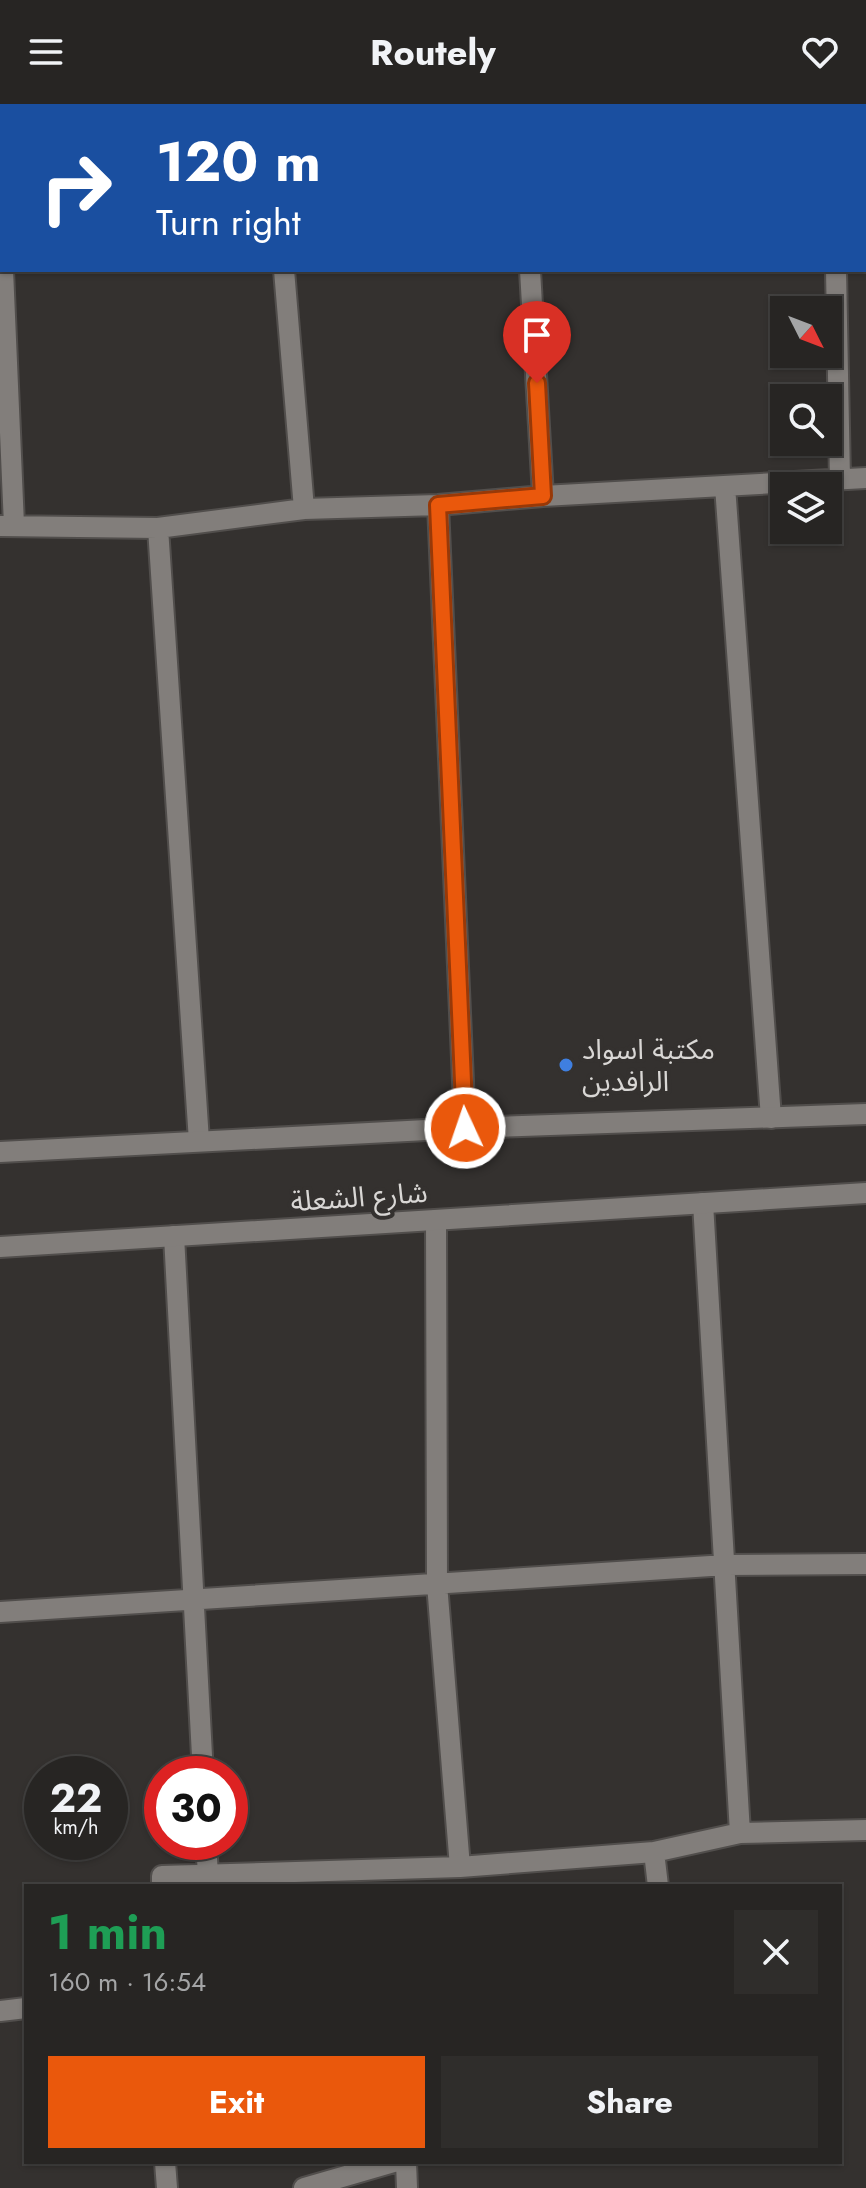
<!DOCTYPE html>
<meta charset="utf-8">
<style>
:root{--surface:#272523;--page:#2f2d2b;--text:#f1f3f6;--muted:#a4a5a6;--line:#434241;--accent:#ea580c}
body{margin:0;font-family:Jost,"Noto Sans Arabic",sans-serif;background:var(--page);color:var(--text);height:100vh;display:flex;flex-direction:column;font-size:30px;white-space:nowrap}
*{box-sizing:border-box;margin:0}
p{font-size:26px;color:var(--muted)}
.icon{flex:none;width:44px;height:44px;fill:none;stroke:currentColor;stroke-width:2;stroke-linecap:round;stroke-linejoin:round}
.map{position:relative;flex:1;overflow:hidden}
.details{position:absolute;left:24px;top:1780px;width:818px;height:280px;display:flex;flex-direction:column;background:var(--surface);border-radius:0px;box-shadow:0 2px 6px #0004,0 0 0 2px var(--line)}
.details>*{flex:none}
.banner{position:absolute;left:0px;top:0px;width:866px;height:168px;box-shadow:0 2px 6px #0004,0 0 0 2px var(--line);background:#1a4fa0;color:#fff;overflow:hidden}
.needle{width:52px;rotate:132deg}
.fabs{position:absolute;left:770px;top:192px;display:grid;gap:16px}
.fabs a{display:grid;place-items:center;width:72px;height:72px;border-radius:0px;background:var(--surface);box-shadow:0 2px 6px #0004,0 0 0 2px var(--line);font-size:40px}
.speed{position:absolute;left:24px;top:1652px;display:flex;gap:16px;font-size:40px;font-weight:700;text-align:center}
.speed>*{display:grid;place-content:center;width:104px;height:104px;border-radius:50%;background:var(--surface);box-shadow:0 2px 6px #0004,0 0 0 2px var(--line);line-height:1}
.speed small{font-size:20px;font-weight:400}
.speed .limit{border:12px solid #d22;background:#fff;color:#111}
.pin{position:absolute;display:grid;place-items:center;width:68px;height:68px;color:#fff;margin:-82px -34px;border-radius:50% 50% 50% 0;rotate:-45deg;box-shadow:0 0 8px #0007}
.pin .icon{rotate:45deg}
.me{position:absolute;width:88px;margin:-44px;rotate:357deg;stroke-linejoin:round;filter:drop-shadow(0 0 6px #0008)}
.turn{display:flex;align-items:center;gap:28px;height:168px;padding:0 24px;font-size:36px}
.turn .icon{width:104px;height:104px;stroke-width:2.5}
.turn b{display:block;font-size:56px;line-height:68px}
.round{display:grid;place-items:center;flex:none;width:84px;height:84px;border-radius:0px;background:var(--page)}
.headline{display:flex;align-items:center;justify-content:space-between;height:136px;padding:0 24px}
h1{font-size:48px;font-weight:700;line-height:60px;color:#1e9e55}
.button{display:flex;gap:16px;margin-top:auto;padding:16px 24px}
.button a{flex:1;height:92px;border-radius:0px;background:var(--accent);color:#fff;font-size:32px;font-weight:700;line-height:92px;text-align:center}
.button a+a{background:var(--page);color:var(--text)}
header{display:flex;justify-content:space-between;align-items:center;height:104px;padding:0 24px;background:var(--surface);font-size:36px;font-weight:700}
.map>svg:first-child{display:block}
</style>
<header><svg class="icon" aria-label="menu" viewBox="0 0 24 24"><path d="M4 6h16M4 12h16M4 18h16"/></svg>Routely<svg class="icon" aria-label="heart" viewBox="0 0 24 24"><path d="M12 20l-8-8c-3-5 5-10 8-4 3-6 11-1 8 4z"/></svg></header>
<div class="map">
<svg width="866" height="2084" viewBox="0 0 866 2084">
<rect width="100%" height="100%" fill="#34312f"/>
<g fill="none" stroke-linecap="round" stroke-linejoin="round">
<defs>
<path id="street" d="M271,0V2
M520,0L521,2
M833,0V2
M22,2L50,0
M0,4L2,3
M0,86L2,133
M3,166L14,421
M284,166L304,405
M530,166L543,392
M836,166L840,376
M725,382L771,1014
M438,401L465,1024
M0,422L158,424L304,405L438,401L543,392L866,374
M158,424L199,1037
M703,1099L740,1729
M436,1116L437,1480L460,1763
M174,1132L203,1670
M0,1508L726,1461L866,1460
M206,1738L208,1771
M654,1748L658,1782
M162,1782V1772L460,1763L654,1748L740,1729L866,1726
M0,1907L26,1904
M165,2058L167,2084
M406,2058L407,2084
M304,2084L394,2058"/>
<path id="secondary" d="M0,1048L465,1024L866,1010
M0,1143L866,1089"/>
</defs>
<!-- street casing -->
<use href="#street" stroke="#514e4c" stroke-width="24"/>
<!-- secondary casing -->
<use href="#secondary" stroke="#514e4c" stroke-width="24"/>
<!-- street -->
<use href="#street" stroke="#827e7b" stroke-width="20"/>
<!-- secondary -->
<use href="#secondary" stroke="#827e7b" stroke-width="20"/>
</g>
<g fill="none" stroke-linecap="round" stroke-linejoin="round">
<defs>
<path id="route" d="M465,1024L438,401L543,392L537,279"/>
</defs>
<!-- route casing -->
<use href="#route" stroke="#983908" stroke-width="20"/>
<!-- route -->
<use href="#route" stroke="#ea580c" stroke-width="14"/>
</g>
<!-- markers -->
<circle fill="#3f7fe0" stroke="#34312f" stroke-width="3" cx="566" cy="961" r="8"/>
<g text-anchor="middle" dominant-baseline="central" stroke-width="8" stroke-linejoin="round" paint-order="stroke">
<!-- poi labels -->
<g font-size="28" fill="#d9d7d5" stroke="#34312f" text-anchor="start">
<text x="582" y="945">مكتبة اسواد<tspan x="582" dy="32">الرافدين</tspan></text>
</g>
<!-- street labels -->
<g font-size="28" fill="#d9d7d5" stroke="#34312f">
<text transform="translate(359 1093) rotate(-4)">شارع الشعلة</text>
</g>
</g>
</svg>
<div class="fabs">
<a><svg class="needle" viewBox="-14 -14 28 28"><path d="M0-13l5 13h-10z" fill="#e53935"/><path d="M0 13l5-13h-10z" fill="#a4a5a6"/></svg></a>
<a><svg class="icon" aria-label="search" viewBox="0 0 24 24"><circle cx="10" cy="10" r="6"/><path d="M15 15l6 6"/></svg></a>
<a><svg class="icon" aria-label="layers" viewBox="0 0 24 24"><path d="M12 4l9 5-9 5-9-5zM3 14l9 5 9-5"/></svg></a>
</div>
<div class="speed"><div>22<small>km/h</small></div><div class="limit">30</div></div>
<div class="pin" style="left:537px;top:279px;background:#d93025"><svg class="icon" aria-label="arrive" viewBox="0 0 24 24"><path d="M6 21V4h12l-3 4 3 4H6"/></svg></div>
<svg class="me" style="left:465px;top:1024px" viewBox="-20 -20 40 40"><circle r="17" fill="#ea580c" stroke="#fff" stroke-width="3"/><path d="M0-11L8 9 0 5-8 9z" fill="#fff"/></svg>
<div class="banner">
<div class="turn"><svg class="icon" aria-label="right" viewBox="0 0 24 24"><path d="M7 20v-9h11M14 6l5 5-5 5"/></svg><div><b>120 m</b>Turn right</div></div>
</div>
<section class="details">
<div class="headline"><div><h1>1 min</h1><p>160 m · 16:54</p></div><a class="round"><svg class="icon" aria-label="close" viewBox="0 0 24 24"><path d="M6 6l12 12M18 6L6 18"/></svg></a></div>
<div class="button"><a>Exit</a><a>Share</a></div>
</section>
</div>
